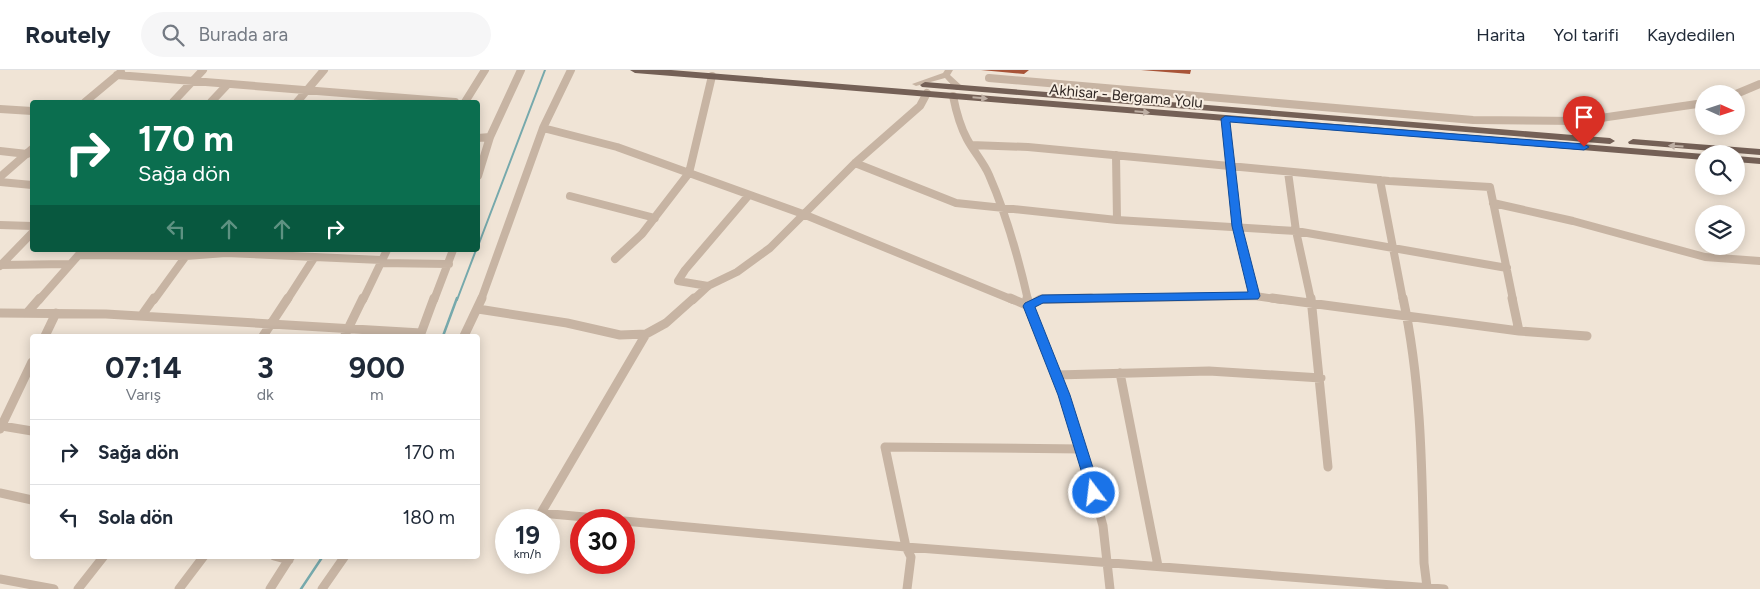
<!DOCTYPE html>
<html lang="tr">
<meta charset="utf-8">
<style>
:root{--surface:#fff;--page:#f6f6f7;--text:#1f2937;--muted:#747a83;--line:#e0e1e3}
body{margin:0;font-family:Figtree,sans-serif;background:var(--page);color:var(--text);height:100vh;display:flex;flex-direction:column;font-size:19px;white-space:nowrap}
*{box-sizing:border-box;margin:0}
p{font-size:16px;color:var(--muted)}
.icon{flex:none;width:28px;height:28px;fill:none;stroke:currentColor;stroke-width:2;stroke-linecap:round;stroke-linejoin:round}
.map{position:relative;flex:1;overflow:hidden}
.details{position:absolute;left:30px;top:264px;width:450px;height:225px;display:flex;flex-direction:column;background:var(--surface);border-radius:5px;box-shadow:0 2px 12px #0003}
.details>*{flex:none}
.hud{position:absolute;left:30px;top:30px;width:450px;height:152px;border-radius:5px;box-shadow:0 2px 12px #0003;background:#0b6e4f;color:#fff;overflow:hidden}
.needle{width:32px;rotate:93deg}
.fabs{position:absolute;left:1695px;top:15px;display:grid;gap:10px}
.fabs a{display:grid;place-items:center;width:50px;height:50px;border-radius:50%;background:var(--surface);box-shadow:0 2px 12px #0003;font-size:25px}
.speed{position:absolute;left:495px;top:439px;display:flex;gap:10px;font-size:25px;font-weight:700;text-align:center}
.speed>*{display:grid;place-content:center;width:65px;height:65px;border-radius:50%;background:var(--surface);box-shadow:0 2px 12px #0003;line-height:1}
.speed small{font-size:12px;font-weight:400}
.speed .limit{border:8px solid #d22;background:#fff;color:#111}
.pin{position:absolute;display:grid;place-items:center;width:42px;height:42px;color:#fff;margin:-51px -21px;border-radius:50% 50% 50% 0;rotate:-45deg;box-shadow:0 0 5px #0007}
.pin .icon{rotate:45deg}
.me{position:absolute;width:55px;margin:-28px;rotate:345deg;stroke-linejoin:round;filter:drop-shadow(0 0 4px #0008)}
.turn{display:flex;align-items:center;gap:18px;height:105px;padding:0 25px;font-size:22px}
.turn .icon{width:65px;height:65px;stroke-width:2.5}
.turn b{display:block;font-size:35px;line-height:42px}
.lanes{display:flex;align-items:center;height:48px;padding:0 25px;background:#0003;justify-content:center;gap:25px;direction:ltr}
.lanes .off{opacity:.35}
.eta{display:flex;justify-content:space-evenly;align-items:center;height:85px;text-align:center}
.eta b{font-size:30px;font-weight:700;line-height:35px}
ul{padding:0;list-style:none}
li{display:flex;align-items:center;gap:15px;height:65px;padding:0 25px;border-top:1px solid var(--line)}
li div{flex:1}
li b{display:block;font-size:19px}
li em{font-style:normal}
header{display:flex;align-items:center;gap:30px;box-sizing:border-box;height:70px;padding:0 25px;background:var(--surface);border-bottom:1px solid var(--line)}
header strong{font-size:24px}
nav{display:flex;gap:28px;margin-inline-start:auto;font-size:18px}
.search{width:350px;height:45px;background:var(--page);display:flex;align-items:center;gap:12px;box-sizing:border-box;padding:0 18px;border-radius:28px;color:var(--muted);font-size:19px}
.map>svg:first-child{display:block}
</style>
<header>
<strong>Routely</strong>
<div class="search"><svg class="icon" aria-label="search" viewBox="0 0 24 24"><circle cx="10" cy="10" r="6"/><path d="M15 15l6 6"/></svg>Burada ara</div>
<nav><a>Harita</a><a>Yol tarifi</a><a>Kaydedilen</a></nav>
</header>
<div class="map">
<svg width="1760" height="519" viewBox="0 0 1760 519">
<rect width="100%" height="100%" fill="#f0e4d6"/>
<g fill="none" stroke-linecap="round" stroke-linejoin="round">
<!-- stream-far1 -->
<path stroke="#76a9ac" stroke-width="2" d="M478,176L545,0
M457,230L476,180"/>
<!-- stream -->
<path stroke="#76a9ac" stroke-width="2.5" d="M443,266L457,228
M301,519L323,486"/>
<!-- minor-far1 -->
<path stroke="#c7b4a3" stroke-width="8" d="M117,5L455,32
M989,8L1473,50L1580,51L1704,33
M1736,24L1760,14
M953,26C956,41 960,56 967,69C974,82 984,93 989,105C1007,146 1018,186 1028,230
M85,32L121,2
M173,32L203,0
M211,32L227,15
M297,32L324,0
M465,32L485,0
M0,39L32,41
M1225,49L1237,156L1255,226
M543,58L617,77L803,144L1013,230
M478,68L490,67
M971,75L1028,77L1389,111L1490,117L1513,230
M0,81L27,84
M1116,85L1117,150
M855,93L956,133L1117,150L1296,161L1507,198
M1288,102L1296,161L1311,230
M478,106L490,67L521,0
M0,107L32,79
M1380,110L1403,230
M0,112L32,115
M570,126L655,148
M1493,133L1573,151L1705,187L1760,191
M0,155L32,156
M80,185L186,186L226,183L381,190
M615,189L642,164L689,103L712,6
M380,193L449,194
M0,195L69,194
M0,196L32,163
M708,216L678,211L685,200L749,125
M39,230L83,180
M154,230L186,186L185,180
M287,230L314,188
M363,230L387,180
M434,230L453,180
M481,230L543,58L571,0
M693,230L708,216L737,202L770,178L855,93L920,36L927,23
M1040,230L1255,226L1282,230"/>
<!-- minor -->
<path stroke="#c7b4a3" stroke-width="9" d="M1010,228L1029,236L1041,229L1091,228
M1027,228L1031,244L1064,325L1085,390L1103,456L1110,519
M1272,228L1519,261L1587,266
M1311,228L1328,397
M1403,228C1422,316 1422,404 1424,493L1427,517
M1512,228L1519,261
M478,239L567,253L620,265L646,264L666,253L694,228
M0,243L106,244L421,263
M27,243L40,228
M142,245L154,228
M345,265L363,228
M45,266L56,243
M263,266L288,228
M420,266L434,228
M464,266L482,228
M1120,303L1158,496
M1056,305L1209,301L1321,308
M2,356L32,361
M0,359L32,292
M0,423L32,430
M617,450L541,443L646,264
M624,451L906,477L1444,519
M274,486L289,490
M0,509L54,519
M78,519L104,486
M179,519L204,486
M270,519L291,486
M322,519L345,486
M907,519L911,487L906,477L885,377L1082,379"/>
<!-- tertiary -->
<path fill="#c7b4a3" fill-rule="evenodd" d="M945,0H953L950,5L962,16V20H956L945,8L916,16L912,14L943,3Z"/>
<!-- primary -->
<path fill="#746056" fill-rule="evenodd" d="M630,0H671L1704,84V90L635,3Z
M925,12L1610,68L1615,71L1610,74L922,17L920,15Z
M1633,69L1760,79V85L1629,74L1628,72Z
M1736,86L1760,88V94L1736,92Z"/>
</g>
<!-- wall -->
<path fill="#a85438" d="M981,0H1029L1024,4Z
M1141,0H1191L1190,4Z"/>
<!-- one-way arrows -->
<defs><path id="oneway-solid" d="M-6-.8H1V-3.2L6.5 0L1 3.2V.8H-6Z" transform="scale(1.25)"/></defs>
<g fill="#bdaea3">
<use href="#oneway-solid" transform="translate(980 28) rotate(5)"/>
<use href="#oneway-solid" transform="translate(1142 42) rotate(5)"/>
<use href="#oneway-solid" transform="translate(1676 76) rotate(-176)"/>
</g>
<!-- route -->
<path fill="#1a73e8" stroke="#114b97" d="M1225,46L1584,74L1589,77L1584,80L1230,52L1242,156L1260,226L1258,229L1043,233L1035,237L1070,325L1101,423L1099,427L1094,428L1090,427L1088,423L1058,325L1023,236L1025,233L1042,225L1248,222L1232,156L1221,49Z"/>
<g text-anchor="middle" dominant-baseline="central" stroke-width="4" stroke-linejoin="round" paint-order="stroke">
<!-- street labels -->
<g font-size="15" fill="#322925" stroke="#f8eee2">
<text transform="translate(1126 26) rotate(5)">Akhisar - Bergama Yolu</text>
</g>
</g>
</svg>
<div class="fabs">
<a><svg class="needle" viewBox="-14 -14 28 28"><path d="M0-13l5 13h-10z" fill="#e53935"/><path d="M0 13l5-13h-10z" fill="#747a83"/></svg></a>
<a><svg class="icon" aria-label="search" viewBox="0 0 24 24"><circle cx="10" cy="10" r="6"/><path d="M15 15l6 6"/></svg></a>
<a><svg class="icon" aria-label="layers" viewBox="0 0 24 24"><path d="M12 4l9 5-9 5-9-5zM3 14l9 5 9-5"/></svg></a>
</div>
<div class="speed"><div>19<small>km/h</small></div><div class="limit">30</div></div>
<div class="pin" style="left:1584px;top:77px;background:#d93025"><svg class="icon" aria-label="arrive" viewBox="0 0 24 24"><path d="M6 21V4h12l-3 4 3 4H6"/></svg></div>
<svg class="me" style="left:1094px;top:423px" viewBox="-20 -20 40 40"><circle r="17" fill="#1a73e8" stroke="#fff" stroke-width="3"/><path d="M0-11L8 9 0 5-8 9z" fill="#fff"/></svg>
<div class="hud">
<div class="turn"><svg class="icon" aria-label="right" viewBox="0 0 24 24"><path d="M7 20v-9h11M14 6l5 5-5 5"/></svg><div><b>170 m</b>Sağa dön</div></div>
<div class="lanes"><svg class="icon off" aria-label="left" viewBox="0 0 24 24"><path d="M17 20v-9H6M10 6l-5 5 5 5"/></svg><svg class="icon off" aria-label="ahead" viewBox="0 0 24 24"><path d="M12 20V5M6 11l6-6 6 6"/></svg><svg class="icon off" aria-label="ahead" viewBox="0 0 24 24"><path d="M12 20V5M6 11l6-6 6 6"/></svg><svg class="icon" aria-label="right" viewBox="0 0 24 24"><path d="M7 20v-9h11M14 6l5 5-5 5"/></svg></div>
</div>
<section class="details">
<div class="eta">
<div><b>07:14</b><p>Varış</p></div>
<div><b>3</b><p>dk</p></div>
<div><b>900</b><p>m</p></div>
</div>
<ul>
<li><svg class="icon" aria-label="right" viewBox="0 0 24 24"><path d="M7 20v-9h11M14 6l5 5-5 5"/></svg><div><b>Sağa dön</b></div><em>170 m</em></li>
<li><svg class="icon" aria-label="left" viewBox="0 0 24 24"><path d="M17 20v-9H6M10 6l-5 5 5 5"/></svg><div><b>Sola dön</b></div><em>180 m</em></li>
</ul>
</section>
</div>
